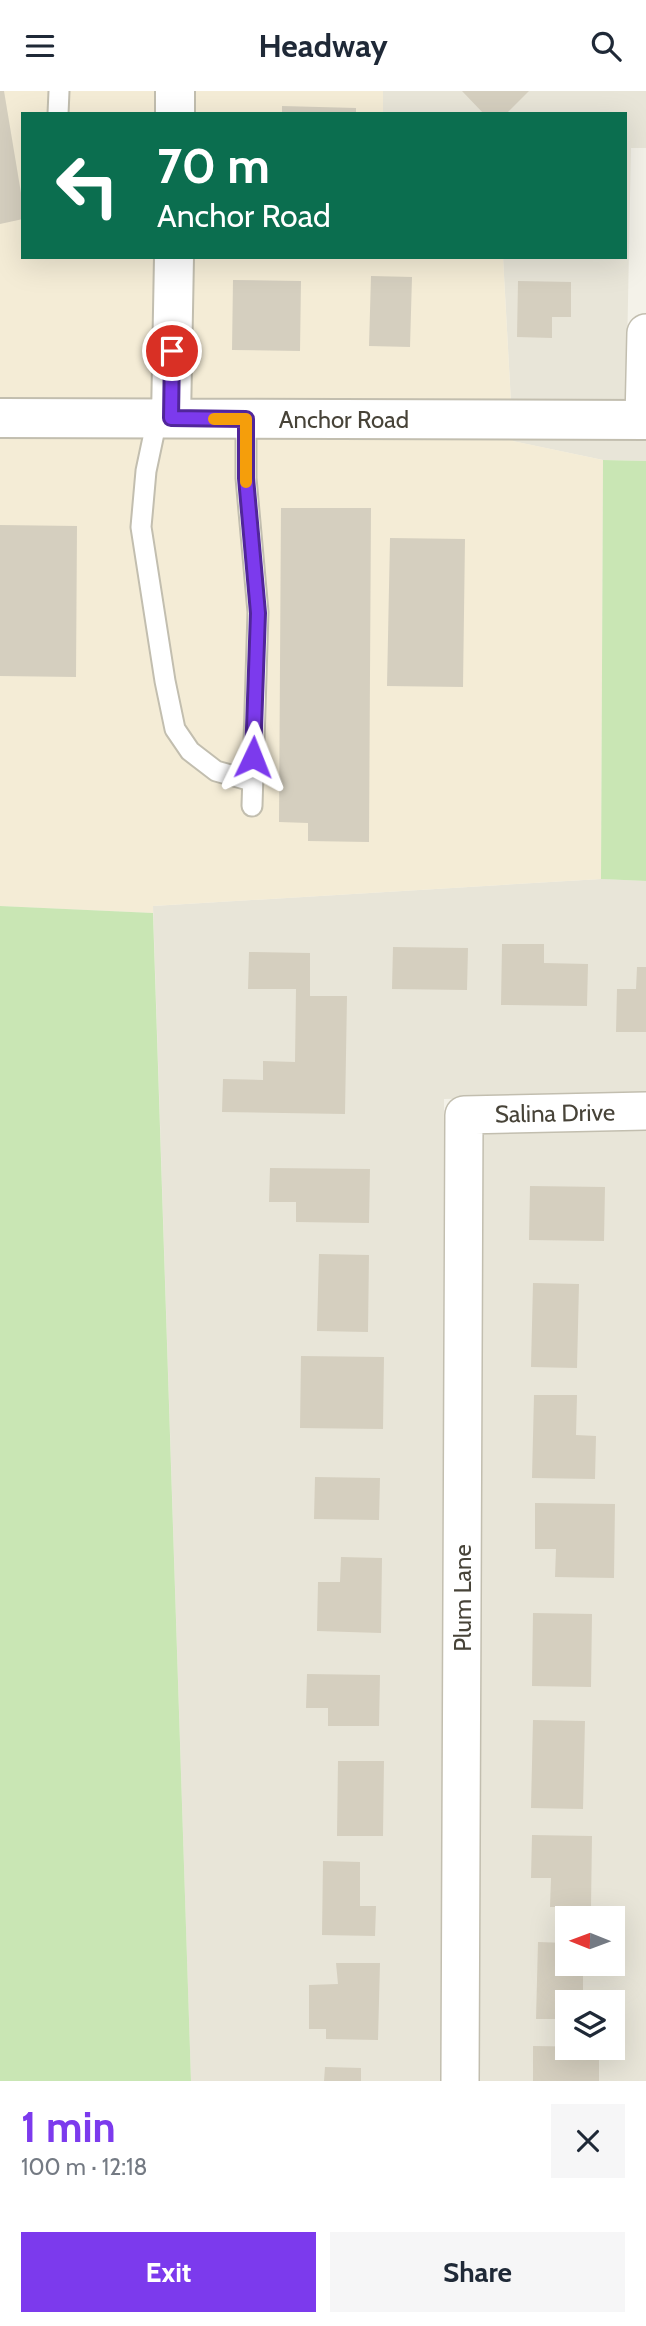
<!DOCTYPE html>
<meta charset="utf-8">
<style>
:root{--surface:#fff;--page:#f6f6f7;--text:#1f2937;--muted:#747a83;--accent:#7c3aed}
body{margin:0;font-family:Cabin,sans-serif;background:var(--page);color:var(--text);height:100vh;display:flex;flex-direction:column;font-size:26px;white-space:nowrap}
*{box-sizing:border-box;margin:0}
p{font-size:23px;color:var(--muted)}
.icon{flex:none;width:38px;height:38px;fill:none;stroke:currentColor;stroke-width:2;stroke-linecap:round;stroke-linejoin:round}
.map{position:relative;height:1990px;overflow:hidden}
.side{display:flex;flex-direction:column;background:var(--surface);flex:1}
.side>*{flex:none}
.hud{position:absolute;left:21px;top:21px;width:606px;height:147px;border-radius:0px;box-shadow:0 7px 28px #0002;background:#0b6e4f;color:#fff;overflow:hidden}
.needle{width:46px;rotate:271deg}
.buttons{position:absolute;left:555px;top:1815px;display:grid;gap:14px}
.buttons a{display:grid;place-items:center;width:70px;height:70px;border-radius:0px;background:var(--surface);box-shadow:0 7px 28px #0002;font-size:35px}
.pin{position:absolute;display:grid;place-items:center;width:60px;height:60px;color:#fff;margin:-30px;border:4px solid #fff;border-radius:50%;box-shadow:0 2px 7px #0007}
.me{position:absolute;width:77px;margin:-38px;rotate:2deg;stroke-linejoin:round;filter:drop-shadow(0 0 5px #0008)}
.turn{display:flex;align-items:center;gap:24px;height:147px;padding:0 21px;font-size:32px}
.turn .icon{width:91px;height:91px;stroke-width:2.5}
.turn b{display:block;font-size:49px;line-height:60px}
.round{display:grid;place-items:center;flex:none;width:74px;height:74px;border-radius:0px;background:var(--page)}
.summary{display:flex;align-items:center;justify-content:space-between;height:119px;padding:0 21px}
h1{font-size:42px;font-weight:700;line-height:52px;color:var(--accent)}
.action{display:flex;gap:14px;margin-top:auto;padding:14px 21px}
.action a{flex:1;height:80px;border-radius:0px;background:var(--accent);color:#fff;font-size:28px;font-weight:700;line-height:80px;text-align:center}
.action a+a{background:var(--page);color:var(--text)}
header{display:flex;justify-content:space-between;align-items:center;height:91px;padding:0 21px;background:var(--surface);font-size:32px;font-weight:700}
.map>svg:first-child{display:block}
</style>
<header><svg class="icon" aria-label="menu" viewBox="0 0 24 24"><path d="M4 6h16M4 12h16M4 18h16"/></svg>Headway<svg class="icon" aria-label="search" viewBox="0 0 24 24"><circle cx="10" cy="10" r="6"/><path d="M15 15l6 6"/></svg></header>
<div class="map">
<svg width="646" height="1990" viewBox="0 0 646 1990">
<rect width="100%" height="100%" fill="#f4f2e9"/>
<!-- residential -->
<path fill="#e8e5d8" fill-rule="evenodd" d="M383,0H646V57H631L626,312H511L503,166H625V23H383Z
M512,345H646V370L603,369L512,350Z
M601,788L646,790V1004L444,1008L441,1990H191L153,815Z
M646,1037V1990H478L482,1040ZM567,1827H612V1872H567ZM567,1911H612V1956H567Z"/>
<!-- commercial -->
<path fill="#f4ecd6" d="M0,0H156V23H23V166H156L153,311H0Z
M193,0H383V23H193Z
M192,166H503L511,312L190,311Z
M0,344L512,345L513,350L603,369L601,788L153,815V822L0,815Z"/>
<!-- green -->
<path fill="#c9e6b4" d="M603,369L646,370V790L601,788Z
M0,815L153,822L191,1990H0Z"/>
<!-- building -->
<path fill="#d5cfbf" d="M0,0H4L23,114V128L0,133Z
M462,0H529L506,23H484Z
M282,15L356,17V23H282Z
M371,185L412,186L410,256L369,255Z
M233,189L301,190L300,260L232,259Z
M518,190L571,191V226H552V247L517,246Z
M281,417H371L369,751L308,750V732L279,731Z
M0,434L77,435L76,586L0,585Z
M390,447L465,448L463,596L387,595Z
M502,853H544V872L588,873L587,915L501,914Z
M393,856L468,857L467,899L392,898Z
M249,861L310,862V905H347L345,1023L222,1021L223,988L263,989V970L295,971L296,898H248Z
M637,876H646V941H616L617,898H636Z
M270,1077L370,1078L369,1132L296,1131V1111H269Z
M530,1095L605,1096L604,1150L529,1149Z
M319,1163L369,1164L368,1241L317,1240Z
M533,1192L579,1193L577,1277L531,1276Z
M301,1265L384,1266L383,1338L300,1337Z
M534,1304H577L576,1344L596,1345L595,1388L532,1387Z
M315,1386L380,1387L379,1429L314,1428Z
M535,1412L615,1413L614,1487L555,1486L556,1458H535Z
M341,1466L382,1467L381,1542L317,1540L318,1491H340Z
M533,1522L592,1523L591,1596L532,1595Z
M307,1583L380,1584L379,1635H328V1617H306Z
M533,1629L585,1630L583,1718L531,1717Z
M338,1670H384L383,1745H337Z
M532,1744L592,1745L591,1816H550L551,1787H531Z
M323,1770L360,1771V1815H376L375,1845L322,1844Z
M538,1851L567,1852V1872H583V1911H567V1928H536Z
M336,1872H380L378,1949L326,1948V1938H309V1894L338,1893Z
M533,1955L599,1956V1990H533Z
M325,1976L361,1977V1990H324Z"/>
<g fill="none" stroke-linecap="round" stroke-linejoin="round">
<defs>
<path id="service" d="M58,23L59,0
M157,328L146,380L141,436L165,590L175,638L190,660L216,680L252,690
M246,328V387L258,521L252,715"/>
<path id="minor" d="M644,329L646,242
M460,1990L464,1024L646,1020"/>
<path id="tertiary" d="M175,0V23
M0,327L646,329
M171,327L174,166"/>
</defs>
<!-- service casing -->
<use href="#service" stroke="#c2beaf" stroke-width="23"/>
<!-- minor casing -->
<use href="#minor" stroke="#c2beaf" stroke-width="40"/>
<!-- tertiary casing -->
<use href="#tertiary" stroke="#c2beaf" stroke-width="42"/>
<!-- service -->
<use href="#service" stroke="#fff" stroke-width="19"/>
<!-- minor -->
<use href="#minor" stroke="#fff" stroke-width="37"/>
<!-- tertiary -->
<use href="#tertiary" stroke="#fff" stroke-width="38"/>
</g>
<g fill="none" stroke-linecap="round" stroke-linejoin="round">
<defs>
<path id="route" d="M172,260L171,327L246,328V387L258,522L253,666"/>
</defs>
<!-- route casing -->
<use href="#route" stroke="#51269a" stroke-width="18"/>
<!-- route -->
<use href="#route" stroke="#7c3aed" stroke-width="12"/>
<!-- slow -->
<path stroke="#f59e0b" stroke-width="12" d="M214,328H246V391"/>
</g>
<g text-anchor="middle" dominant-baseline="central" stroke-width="5" stroke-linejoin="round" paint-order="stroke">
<!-- street labels -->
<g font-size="24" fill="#474338" stroke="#fff">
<text x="344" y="328">Anchor Road</text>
<text transform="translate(555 1022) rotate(-1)">Salina Drive</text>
<text transform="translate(462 1507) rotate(-90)">Plum Lane</text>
</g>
</g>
</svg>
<div class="buttons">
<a><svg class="needle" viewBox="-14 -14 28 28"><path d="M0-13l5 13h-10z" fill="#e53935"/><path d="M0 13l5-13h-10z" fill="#747a83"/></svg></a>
<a><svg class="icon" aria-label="layers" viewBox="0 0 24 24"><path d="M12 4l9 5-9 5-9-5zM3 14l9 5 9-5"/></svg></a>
</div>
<div class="pin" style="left:172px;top:260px;background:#d93025"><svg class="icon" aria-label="arrive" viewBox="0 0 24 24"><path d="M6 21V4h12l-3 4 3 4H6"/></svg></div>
<svg class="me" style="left:253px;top:666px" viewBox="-20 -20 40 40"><path d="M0-17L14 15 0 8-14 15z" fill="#7c3aed" stroke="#fff" stroke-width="4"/></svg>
<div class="hud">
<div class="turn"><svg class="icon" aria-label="left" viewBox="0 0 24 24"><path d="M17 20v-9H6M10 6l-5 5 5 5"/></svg><div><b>70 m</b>Anchor Road</div></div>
</div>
</div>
<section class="side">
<div class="summary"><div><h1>1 min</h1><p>100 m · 12:18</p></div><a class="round"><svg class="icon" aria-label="close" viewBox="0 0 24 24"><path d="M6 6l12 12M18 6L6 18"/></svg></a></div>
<div class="action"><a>Exit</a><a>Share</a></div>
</section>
